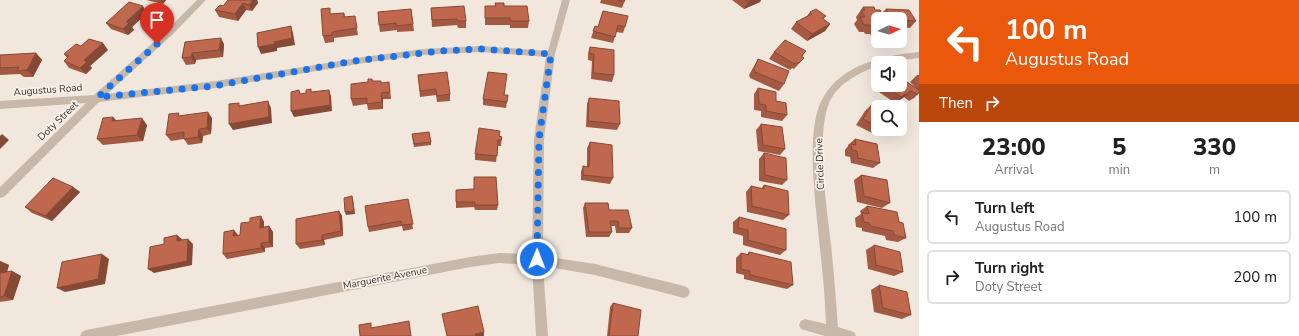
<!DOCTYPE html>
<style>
:root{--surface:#fff;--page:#f6f6f6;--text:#202124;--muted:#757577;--line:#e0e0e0}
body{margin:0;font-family:"Nunito Sans",sans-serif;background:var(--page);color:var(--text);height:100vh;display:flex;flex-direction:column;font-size:15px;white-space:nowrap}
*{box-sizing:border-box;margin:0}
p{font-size:13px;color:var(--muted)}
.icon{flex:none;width:22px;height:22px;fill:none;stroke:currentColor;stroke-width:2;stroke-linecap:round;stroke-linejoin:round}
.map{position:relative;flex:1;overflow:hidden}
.details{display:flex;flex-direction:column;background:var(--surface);width:380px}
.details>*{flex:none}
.top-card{background:#ea580c;color:#fff;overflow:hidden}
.needle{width:26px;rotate:85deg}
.fabs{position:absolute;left:871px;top:12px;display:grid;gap:8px}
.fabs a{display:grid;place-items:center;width:36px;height:36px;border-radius:6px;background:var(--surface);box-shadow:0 4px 16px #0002;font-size:20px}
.pin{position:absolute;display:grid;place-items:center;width:34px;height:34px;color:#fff;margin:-41px -17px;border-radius:50% 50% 50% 0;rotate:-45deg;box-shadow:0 0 4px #0007}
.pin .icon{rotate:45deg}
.me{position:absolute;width:44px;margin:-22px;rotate:1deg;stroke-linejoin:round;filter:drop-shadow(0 0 3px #0008)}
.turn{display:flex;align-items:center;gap:14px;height:84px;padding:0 20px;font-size:18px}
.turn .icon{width:52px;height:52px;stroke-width:2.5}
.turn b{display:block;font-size:28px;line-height:34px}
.then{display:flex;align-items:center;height:38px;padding:0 20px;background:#0003;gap:8px;font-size:15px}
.eta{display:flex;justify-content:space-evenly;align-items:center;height:68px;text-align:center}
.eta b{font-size:24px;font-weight:800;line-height:28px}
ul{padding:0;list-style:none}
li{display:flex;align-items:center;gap:12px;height:54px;margin:0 8px 6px;padding:0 12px;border:2px solid var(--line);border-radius:6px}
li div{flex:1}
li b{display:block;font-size:15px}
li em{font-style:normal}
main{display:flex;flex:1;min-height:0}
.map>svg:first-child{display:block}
</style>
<main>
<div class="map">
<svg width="919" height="336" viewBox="0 0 919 336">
<rect width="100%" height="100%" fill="#f1e7dd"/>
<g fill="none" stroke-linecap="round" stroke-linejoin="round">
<!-- minor -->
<path fill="#c8b8aa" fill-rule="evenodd" d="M197,0H206L172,35L107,94L216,81L364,57L422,49L481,46L548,51L562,0H570L555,54L544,139L543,256L595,264L684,286L688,288L690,292L688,296L684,298L595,275L543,266L548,336H536L532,265L499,263L470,267L117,336H80L82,332L86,330L470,257L499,253L532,254L534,139L546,57L481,52L422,55L364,63L216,88L99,102L4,197L0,198V187L86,103L0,109V101L94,95L166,31Z
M919,52V58L878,63V66C860,72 839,83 830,101C815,134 827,208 831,245C834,273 836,300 838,327L854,332L856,336H825L801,329L799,325L801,321L805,319L826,324C825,299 823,274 820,249C817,210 803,129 824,96C843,64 885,55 919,52Z"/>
</g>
<!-- wall -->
<path fill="#a45942" d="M146,0H166L163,4Z
M228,0H257L258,3L252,11L246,10L238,21L219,17L215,10L223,6Z
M601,0H625L622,8L600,3Z
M732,0H761L760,2L744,9Z
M495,3L504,6L529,21L528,28H510V25H485V6H495Z
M863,7L875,10L882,13L886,9L916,21L910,28L900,27V19H878V36H871L870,34H865L864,32H859L854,24L857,20L856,17Z
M431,8L466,21V28H458L457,25L432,27Z
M411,9L414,31L397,32V30L380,32L379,25Z
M603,11L625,27L623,33L616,32L613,43L591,38L595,26L598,27Z
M810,12L826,16L823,19L830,24L825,31L807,41L791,29L796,22L807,16Z
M147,13L132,27L134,30L128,35L111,29L106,23Z
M344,13L345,17L356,23L358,35L334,38V42L325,43L323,36L331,14Z
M185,42L224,44L223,57L196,60L195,64L186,65L182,58Z
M81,46L108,50L90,66L92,68L86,74L69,68L64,61L67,58L64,54Z
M590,47L614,75L612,82L591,79L592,61L588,60V54Z
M806,51L802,57L804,58L794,69L792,68L790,70L769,59L774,52Z
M36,53L42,60L33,77H24L20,74L0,75V55Z
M758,59L784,84L779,91L750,78L749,75L754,66Z
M418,75L450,94V101L437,102L436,95L420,97Z
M917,75H919V93L909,101L904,97L895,103L879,92L885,85L916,88L910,82Z
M373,81L381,83L390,89L391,99H383V109L368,110L367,104L353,106L351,99Z
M758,88L776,101L787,115L782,121L761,117V111L754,110V94Z
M504,95H508L506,108L483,105V99Z
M589,98L620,124L617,130L586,127L587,104Z
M872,104L878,108V128L872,133L856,125L865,111Z
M181,116L212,118L211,134L203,136L202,143L188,145L184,139L171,141L166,135Z
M113,117L116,121L147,125L143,141L103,145L97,139Z
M761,124L785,149L780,155L758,151L756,130Z
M412,134L431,142V145L414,147Z
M499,136L502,137L501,146H498L496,162L475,160V154Z
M855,139L880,163L873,168L851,163L850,157L845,156V150L848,146V145Z
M590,142L613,178L610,184L581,180V172L583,166L587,167V148Z
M764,153L787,180L782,185L759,181V159Z
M861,175L890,203L882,208L857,202L854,180Z
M474,177L498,205L497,210H475L474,207L456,208V190L474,189Z
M764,185L789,215L783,220L747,212L746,192L751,186L761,189Z
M73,187L80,192L52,221L32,213L25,207Z
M408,199L413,229L403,231L402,226L369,232L368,227Z
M585,203L609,210L632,228L629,233H616L615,226H611L612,232L609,237H586L583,208Z
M867,206L899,222L906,238L898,242L886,240L885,236L862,231V228L856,227L855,218L861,214L860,211Z
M339,211L342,216L343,236L324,240L325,245L300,249L296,244Z
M261,216L264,222V227L269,226L273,232V247L265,248V252L227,259L223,254L238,235H240L250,222Z
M739,217L786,250L780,255L743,245V236L733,233V222Z
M874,245L903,272L894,276L868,269L866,250Z
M749,252L793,285L787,289L744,279V275L736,273V258L741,253L747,255Z
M0,261L9,265L7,272L12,271L21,276L13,300L0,302Z
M879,285L911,315L902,319L874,312L871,290Z
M613,303L638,336H607L610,307Z"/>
<!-- shaded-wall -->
<path fill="#864936" d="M161,0H166L163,4Z
M253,0H257L258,3L252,11L249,5Z
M753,0H761L760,2L744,9L748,2Z
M243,3L246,10L238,21L235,14Z
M143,6L147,13L132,27L134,30L128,35L123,29L126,22Z
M830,24L825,31L807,41L812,34Z
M291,26L293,33L295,45L277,48V51L261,54L258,47L274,42Z
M221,38L224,44L223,57L219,50Z
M103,43L108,50L90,66L92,68L86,74L80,68L84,60Z
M36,53L42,60L33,77L27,70Z
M192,53L196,60L195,64L191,57Z
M329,90L331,96L332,111L294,117L291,111Z
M911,91L904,97L895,103L901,97Z
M381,93L383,99V109L382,102Z
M919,93L914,98L909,101L917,94Z
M268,101L271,108L272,123L233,130L229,124Z
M208,112L212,118L211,134L207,128Z
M113,117L119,123L112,121Z
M142,118L147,125L143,141L137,135Z
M199,129L203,136L202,143L198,137Z
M2,134L9,140L0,149V136Z
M73,187L80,192L52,221L45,216Z
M352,196L353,199L355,214L346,215L345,212Z
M339,211L342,216L343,236L341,231Z
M261,216L264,222V233L260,228Z
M269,226L273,232V247L269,242Z
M234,230L238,235L233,236Z
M177,235L183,240L177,241Z
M322,235L324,240L325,245L322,240Z
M188,239L193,244L192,265L154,273L148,269Z
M261,243L265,248V252L261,248Z
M102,254L109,259L105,284L65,292L57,288Z
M0,261L9,265L5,278L0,275Z
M12,271L21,276L13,300L4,296Z
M484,332V336H475V334Z"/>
<!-- building -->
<path fill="#bf684d" stroke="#864936" d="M228,0H253L249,5L243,3L235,14L215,10L220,5L223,6Z
M617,0H625L624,2Z
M745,0H753L748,2Z
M129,2L143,6L126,22L129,23L123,29L106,23Z
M495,3H504V6H527L529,21H511L510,18H485V6H496Z
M464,6L466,21H458L457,19L432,20L431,8Z
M863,7H874L875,10H880L885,19H878V29H877L876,27H871L870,25H864L860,17H865L861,10H865Z
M330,8V14L344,13V17L355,16L357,28L332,32V35L323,36L321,9Z
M411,9L413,24L396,26V23L379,25L378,12Z
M816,9L826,16L822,18L830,24L812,34L796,22L812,14L810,12Z
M886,9L909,10L916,21L900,20V19H891Z
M603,11L628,16L625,27L618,25L615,37L593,31L595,26L598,27Z
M291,26L292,38L274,42L275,44L258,47L257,33Z
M221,38L219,50L192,53L191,57L182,58L185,42Z
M89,39L103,43L84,60L87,62L80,68L64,61L69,56L64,54L76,44L81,46Z
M785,40L806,51L801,56L804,58L799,63L797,62L795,64L774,52Z
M590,47L614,50V75L593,73L594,54L589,53Z
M36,53L27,70L17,71L19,67L0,68V55Z
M758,59L789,71L784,84L755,72L754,69Z
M447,72L450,94L437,96L436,89L420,91L418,75Z
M488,72L507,74L504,95H508L507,102L483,99Z
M901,78L919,90V93L917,94L911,91L901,97L885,85H900V79Z
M368,79H372V81H381V83L389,82L390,92L381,93L382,102L367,104V98L351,99V84L368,82Z
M758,88L776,92V101L786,103L787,115L766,111V105L759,104Z
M311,89V92L329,90L330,105L291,111V92L299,90L300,94L306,93V90Z
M589,98L619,101L620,124L588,121Z
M268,101L269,117L229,124V104L239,103V106Z
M872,104L878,108V127L863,119Z
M208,112L207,128L199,129L198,137L184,139V132L166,135L169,114L179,113L178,116Z
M113,117L112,121L142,118L137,135L97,139L103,118Z
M761,124L782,127L785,149L763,145Z
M479,128L500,131L499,136L502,137L501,140H498L497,156L475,154Z
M429,132L431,142L414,144L412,134Z
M855,139L877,144L880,163L858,158L857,151L852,150L851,144L856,145Z
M590,142L612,145L613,178L583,175V166L589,167Z
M764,153L786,158L787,180L765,175Z
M861,175L887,180L890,203L864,196Z
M474,177H496L498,205H475V202H456V190L474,189Z
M53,178L73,187L45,216L25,207Z
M764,185L788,191L789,215L752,206L751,186L764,189Z
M352,196L354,211L345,212L344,198Z
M408,199L413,224L402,225L401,221L368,227L365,206Z
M585,203H608L609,210H628L632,228H619L618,221H610L612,232H589Z
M867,206L897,212L899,222L903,223L906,238L894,235L893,231L870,226L869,223L864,222L862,213L869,214Z
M339,211L341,231L322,235V240L296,244V219Z
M261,216L260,228L269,226V242L261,243V248L223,254L224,232L234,230L233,236L240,235L241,223L250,222V218Z
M739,217L786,229V250L748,240V230L738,228Z
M177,235V241L188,239L187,261L148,269L150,247L164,244V238Z
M874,245L900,252L903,272L876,265Z
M749,252L791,262L793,285L750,275V271L741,269V253L749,255Z
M102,254L98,279L57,288L62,262Z
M12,271L4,296L0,297V273Z
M879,285L907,292L911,315L883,308Z
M613,303L641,310L638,336H609Z
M478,306L484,332L475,334L476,336H447L442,314Z
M409,321L411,336H360L359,325L371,323V328Z"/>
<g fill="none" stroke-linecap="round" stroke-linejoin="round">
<!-- route -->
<path stroke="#1a73e8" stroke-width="7" stroke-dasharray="0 12.6" d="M157,44L98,97L214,86L354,61L440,51L482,49L551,54L539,139L537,259"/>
</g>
<g text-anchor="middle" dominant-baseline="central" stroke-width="3.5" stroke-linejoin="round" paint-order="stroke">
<!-- street labels -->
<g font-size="10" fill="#362d29" stroke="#f9f2e9">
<text transform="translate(48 90) rotate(-4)">Augustus Road</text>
<text transform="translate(58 121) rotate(-44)">Doty Street</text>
<text transform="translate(820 164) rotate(-92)">Circle Drive</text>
<text transform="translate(385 278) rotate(-11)">Marguerite Avenue</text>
</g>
</g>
</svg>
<div class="fabs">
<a><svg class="needle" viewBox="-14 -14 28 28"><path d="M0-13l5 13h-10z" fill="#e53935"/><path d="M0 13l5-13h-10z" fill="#757577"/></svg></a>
<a><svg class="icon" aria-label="sound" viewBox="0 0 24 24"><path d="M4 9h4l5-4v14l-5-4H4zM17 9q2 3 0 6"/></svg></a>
<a><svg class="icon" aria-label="search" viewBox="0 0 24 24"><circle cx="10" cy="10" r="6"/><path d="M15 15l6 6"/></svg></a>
</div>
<div class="pin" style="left:157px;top:44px;background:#d93025"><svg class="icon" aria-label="arrive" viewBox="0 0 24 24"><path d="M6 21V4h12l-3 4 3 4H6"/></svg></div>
<svg class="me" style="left:537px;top:259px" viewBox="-20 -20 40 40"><circle r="17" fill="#1a73e8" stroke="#fff" stroke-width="3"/><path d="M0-11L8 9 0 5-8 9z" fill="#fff"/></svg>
</div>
<section class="details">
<div class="top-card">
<div class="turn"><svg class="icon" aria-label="left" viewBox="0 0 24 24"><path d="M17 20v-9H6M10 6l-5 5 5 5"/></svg><div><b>100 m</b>Augustus Road</div></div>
<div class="then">Then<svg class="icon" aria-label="right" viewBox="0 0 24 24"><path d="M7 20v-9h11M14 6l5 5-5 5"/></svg></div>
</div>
<div class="eta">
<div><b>23:00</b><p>Arrival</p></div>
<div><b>5</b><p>min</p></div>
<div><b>330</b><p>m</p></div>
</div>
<ul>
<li><svg class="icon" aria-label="left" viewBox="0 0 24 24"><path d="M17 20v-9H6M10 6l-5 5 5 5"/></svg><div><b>Turn left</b><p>Augustus Road</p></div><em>100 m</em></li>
<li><svg class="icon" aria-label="right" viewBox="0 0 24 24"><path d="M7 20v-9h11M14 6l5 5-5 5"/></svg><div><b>Turn right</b><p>Doty Street</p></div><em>200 m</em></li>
</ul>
</section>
</main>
